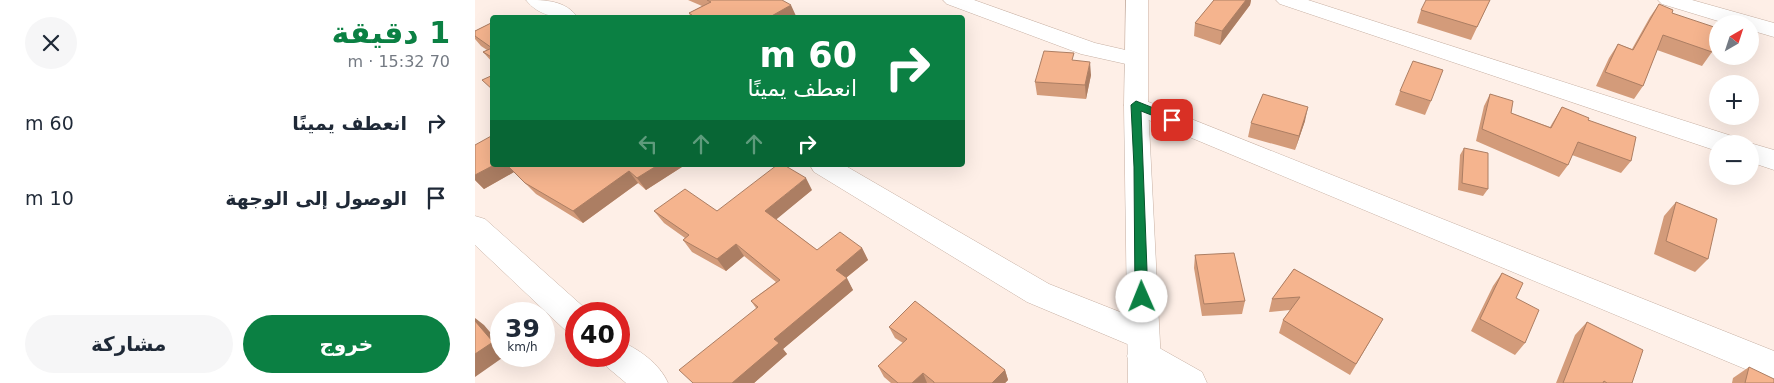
<!DOCTYPE html>
<html lang="ar">
<meta charset="utf-8">
<style>
:root{--surface:#fff;--page:#f6f6f7;--text:#1f2937;--muted:#747a83;--accent:#0b8043}
body{margin:0;font-family:"DejaVu Sans","Noto Naskh Arabic",sans-serif;background:var(--page);color:var(--text);direction:rtl;height:100vh;display:flex;flex-direction:column;font-size:19px;white-space:nowrap}
*{box-sizing:border-box;margin:0}
p{font-size:16px;color:var(--muted)}
.icon{flex:none;width:28px;height:28px;fill:none;stroke:currentColor;stroke-width:2;stroke-linecap:round;stroke-linejoin:round}
.map{position:relative;flex:1;overflow:hidden;direction:ltr}
.side{display:flex;flex-direction:column;background:var(--surface);width:475px}
.side>*{flex:none}
.top-card{position:absolute;left:15px;top:15px;width:475px;height:152px;border-radius:5px;box-shadow:0 5px 20px #0002;direction:rtl;background:#0b8043;color:#fff;overflow:hidden}
.needle{width:32px;rotate:39deg}
.tools{position:absolute;left:1234px;top:15px;display:grid;gap:10px}
.tools a{display:grid;place-items:center;width:50px;height:50px;border-radius:50%;background:var(--surface);box-shadow:0 5px 20px #0002;font-size:25px}
.speed{position:absolute;left:15px;top:302px;display:flex;gap:10px;font-size:25px;font-weight:700;text-align:center}
.speed>*{display:grid;place-content:center;width:65px;height:65px;border-radius:50%;background:var(--surface);box-shadow:0 5px 20px #0002;line-height:1}
.speed small{font-size:12px;font-weight:400}
.speed .limit{border:8px solid #d22;background:#fff;color:#111}
.pin{position:absolute;display:grid;place-items:center;width:42px;height:42px;color:#fff;margin:-21px;border-radius:10px;box-shadow:0 2px 8px #0006}
.me{position:absolute;width:55px;margin:-28px;rotate:359deg;stroke-linejoin:round;filter:drop-shadow(0 0 4px #0008)}
.turn{display:flex;align-items:center;gap:18px;height:105px;padding:0 25px;font-size:22px}
.turn .icon{width:65px;height:65px;stroke-width:2.5}
.turn b{display:block;font-size:35px;line-height:42px}
.lanes{display:flex;align-items:center;height:48px;padding:0 25px;background:#0003;justify-content:center;gap:25px;direction:ltr}
.lanes .off{opacity:.35}
.round{display:grid;place-items:center;flex:none;width:52px;height:52px;border-radius:26px;background:var(--page)}
.overview{display:flex;align-items:center;justify-content:space-between;height:85px;padding:0 25px}
h1{font-size:30px;font-weight:700;line-height:38px;color:var(--accent)}
.primary-button{display:flex;gap:10px;margin-top:auto;padding:10px 25px}
.primary-button a{flex:1;height:58px;border-radius:30px;background:var(--accent);color:#fff;font-size:20px;font-weight:700;line-height:58px;text-align:center}
.primary-button a+a{background:var(--page);color:var(--text)}
ul{padding:0;list-style:none}
li{display:flex;align-items:center;gap:15px;height:75px;padding:0 25px}
li div{flex:1}
li b{display:block;font-size:19px}
li em{font-style:normal}
main{display:flex;flex:1;min-height:0}
.map>svg:first-child{display:block}
</style>
<main>
<div class="map">
<svg width="1299" height="383" viewBox="0 0 1299 383">
<rect width="100%" height="100%" fill="#feefe7"/>
<g fill="none" stroke-linecap="round" stroke-linejoin="round">
<defs>
<path id="street" d="M51,0C70,0 91,0 103,18C84,18 64,17 51,0Z
M468,0H499L620,43L668,54L672,59L668,64L660,66L606,54L472,4Z
M801,0H833L1260,137L1264,144H1242V151L805,4Z
M1183,0H1217L1299,23V37L1275,30V24H1253L1187,4Z
M661,97L1299,351V381L652,111L649,105L652,99Z
M1275,143L1299,150V170L1275,162V144H1271Z
M335,165H369L574,284L678,325L683,335L679,345L727,372L732,383H685L657,367L652,356L657,346L552,302L339,172Z
M0,216L10,219L112,310L114,314H101V334L90,330L0,245Z
M144,341C163,348 185,364 193,383H151L132,367L128,356H144Z"/>
<path id="secondary" d="M651,0H673V105L687,383H653L649,105Z"/>
</defs>
<!-- street casing -->
<use href="#street" stroke="#c7b0a3" stroke-width="1"/>
<!-- secondary casing -->
<use href="#secondary" stroke="#c7b0a3" stroke-width="1"/>
<!-- street -->
<use href="#street" fill="#fff" fill-rule="evenodd"/>
<!-- secondary -->
<use href="#secondary" fill="#fff" fill-rule="evenodd"/>
</g>
<!-- wall -->
<path fill="#d39b7a" d="M213,0H307L321,16L319,18H216L214,13L227,6Z
M739,0H776L775,5L745,45L719,36L720,23Z
M1015,0L996,40L942,23L946,10Z
M1184,4L1197,13L1237,52L1227,66L1182,50L1168,86L1159,99L1121,86L1134,58L1143,44L1157,49L1175,17Z
M18,22V63L8,52L12,50L6,46L0,39V31Z
M599,60L616,75L611,99L562,95L560,82Z
M925,91L956,101L950,115L920,105Z
M1015,94L1036,113L1075,127L1087,107L1113,120L1156,161L1146,173L1097,155L1093,165L1084,177L1001,141L1009,106Z
M830,121L820,150L773,137L776,123Z
M0,145L210,165L171,190L163,183L108,223L61,194L39,172L9,189L0,180Z
M989,148L1013,189L1008,196L983,190L985,155Z
M337,190L301,219L342,250L387,248L393,260L371,278L378,290L308,349L312,354L279,383L281,308L276,301L301,282L269,256L251,271L217,252L208,240L210,238L189,223L179,211H242Z
M1201,202L1233,259L1220,272L1179,254L1189,216Z
M720,255L770,301L767,314L727,316L719,268Z
M819,269L908,319L901,331L875,375L804,333L808,320L815,310L794,312L797,299Z
M1027,273L1050,343L1040,355L996,331L1018,286Z
M1112,322L1157,383H1081L1100,335Z
M414,327L530,370L533,380L530,383H416L409,377L403,366L428,343L420,338Z
M1274,367L1299,383H1257L1258,378Z"/>
<!-- shaded-wall -->
<path fill="#ac7e63" d="M771,0H776L775,5L745,45L747,31Z
M316,5L321,16L319,18H293Z
M615,62L616,75L611,99L610,85Z
M833,107L830,121L820,150L824,136Z
M19,165H32L39,172L9,189L0,180V175Z
M183,165H210L171,190L162,178Z
M154,171L163,183L108,223L98,211Z
M331,178L337,190L297,223L290,211Z
M261,244L269,256L251,271L242,259Z
M387,248L393,260L367,281L361,270Z
M372,278L378,290L308,349L312,354L279,383H257L299,339Z
M0,318L9,325L26,345V356H30L0,377Z
M530,370L533,380L530,383H517Z
M448,373L452,383H437Z"/>
<!-- building -->
<path fill="#f5b48e" stroke="#ac7e63" d="M232,0H307L316,5L293,18H221L214,13L236,2Z
M739,0H771L747,31L720,23Z
M951,0H1015L1002,27L946,10Z
M1184,4L1198,10L1197,13L1242,28V40L1237,52L1188,35L1168,86L1130,72L1143,44L1158,50Z
M18,22V58L8,52L17,48L0,36V31Z
M569,51L599,53L597,60L615,62L610,85L560,82Z
M938,61L968,70L956,101L925,91Z
M18,75V90L7,80Z
M788,94L833,107L824,136L776,123Z
M1015,94L1038,101L1036,113L1076,128L1087,107L1114,118L1113,120L1161,137L1156,161L1103,142L1093,165L1007,129Z
M18,135V165H19L0,175V145Z
M989,148L1013,153V189L987,183Z
M32,165H183L162,178L154,171L98,211L50,183Z
M302,165H309L331,178L290,211L342,250L365,232L387,248L361,270L372,278L299,339L304,343L257,383H218L204,370L283,307L276,301L305,280L261,244L242,259L208,240L214,235L179,211L210,189L242,211Z
M1201,202L1242,219L1233,259L1191,241Z
M759,253L770,301L729,304L720,255Z
M819,269L908,319L881,364L808,320L825,297L797,299Z
M1027,273L1048,283L1041,298L1064,310L1050,343L1005,319Z
M440,301L530,370L517,383H459V382L448,373L437,383H423L403,366L432,339L414,327Z
M0,321L18,342L0,354Z
M1112,322L1168,350L1157,383H1132L1129,381L1128,383H1088Z
M1274,367L1299,379V383H1270Z"/>
<!-- route -->
<path fill="#0b8043" stroke="#07532c" d="M661,101L701,117L702,120L697,123L666,111L673,297L671,301L667,303L662,301L660,297L659,167L656,105Z"/>
</svg>
<div class="tools">
<a><svg class="needle" viewBox="-14 -14 28 28"><path d="M0-13l5 13h-10z" fill="#e53935"/><path d="M0 13l5-13h-10z" fill="#747a83"/></svg></a>
<a>+</a>
<a>−</a>
</div>
<div class="speed"><div>39<small>km/h</small></div><div class="limit">40</div></div>
<div class="pin" style="left:697px;top:120px;background:#d93025"><svg class="icon" aria-label="arrive" viewBox="0 0 24 24"><path d="M6 21V4h12l-3 4 3 4H6"/></svg></div>
<svg class="me" style="left:667px;top:297px" viewBox="-20 -20 40 40"><circle r="19" fill="#fff"/><path d="M0-13L10 11 0 6-10 11z" fill="#0b8043"/></svg>
<div class="top-card">
<div class="turn"><svg class="icon" aria-label="right" viewBox="0 0 24 24"><path d="M7 20v-9h11M14 6l5 5-5 5"/></svg><div><b>60 m</b>انعطف يمينًا</div></div>
<div class="lanes"><svg class="icon off" aria-label="left" viewBox="0 0 24 24"><path d="M17 20v-9H6M10 6l-5 5 5 5"/></svg><svg class="icon off" aria-label="ahead" viewBox="0 0 24 24"><path d="M12 20V5M6 11l6-6 6 6"/></svg><svg class="icon off" aria-label="ahead" viewBox="0 0 24 24"><path d="M12 20V5M6 11l6-6 6 6"/></svg><svg class="icon" aria-label="right" viewBox="0 0 24 24"><path d="M7 20v-9h11M14 6l5 5-5 5"/></svg></div>
</div>
</div>
<section class="side">
<div class="overview"><div><h1>1 دقيقة</h1><p>70 m · 15:32</p></div><a class="round"><svg class="icon" aria-label="close" viewBox="0 0 24 24"><path d="M6 6l12 12M18 6L6 18"/></svg></a></div>
<ul>
<li><svg class="icon" aria-label="right" viewBox="0 0 24 24"><path d="M7 20v-9h11M14 6l5 5-5 5"/></svg><div><b>انعطف يمينًا</b></div><em>60 m</em></li>
<li><svg class="icon" aria-label="arrive" viewBox="0 0 24 24"><path d="M6 21V4h12l-3 4 3 4H6"/></svg><div><b>الوصول إلى الوجهة</b></div><em>10 m</em></li>
</ul>
<div class="primary-button"><a>خروج</a><a>مشاركة</a></div>
</section>
</main>
